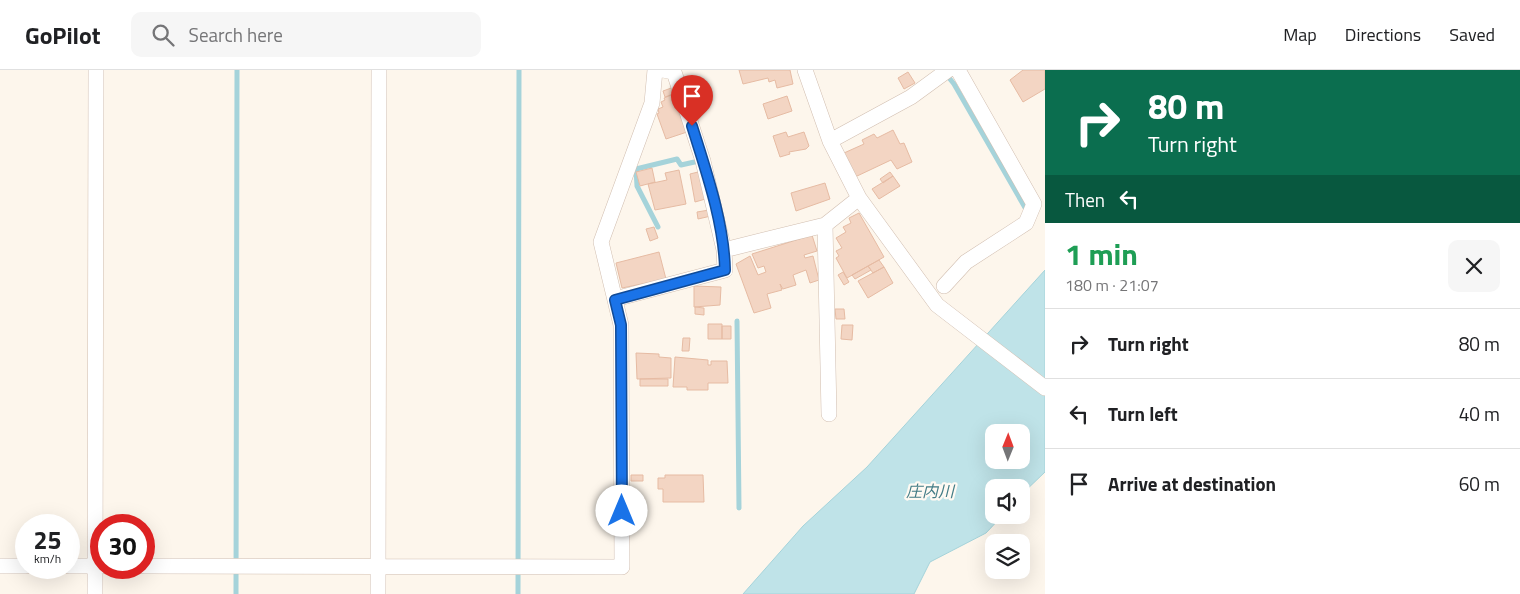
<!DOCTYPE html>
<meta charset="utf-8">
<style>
:root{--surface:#fff;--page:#f6f6f6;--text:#202124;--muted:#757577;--line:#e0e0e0}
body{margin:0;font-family:"Titillium Web","Noto Sans JP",sans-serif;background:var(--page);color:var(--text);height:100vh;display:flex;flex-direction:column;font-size:19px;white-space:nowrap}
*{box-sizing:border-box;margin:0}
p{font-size:16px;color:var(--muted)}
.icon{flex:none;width:28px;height:28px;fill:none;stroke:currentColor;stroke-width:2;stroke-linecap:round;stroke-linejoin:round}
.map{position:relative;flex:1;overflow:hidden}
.details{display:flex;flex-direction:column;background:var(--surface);width:475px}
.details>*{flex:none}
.hud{background:#0b6e4f;color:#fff;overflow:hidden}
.needle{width:32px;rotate:1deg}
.fabs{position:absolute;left:985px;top:354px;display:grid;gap:10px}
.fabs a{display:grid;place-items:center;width:45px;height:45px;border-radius:10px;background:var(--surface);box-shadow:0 5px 20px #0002;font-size:25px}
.speed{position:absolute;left:15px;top:444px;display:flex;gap:10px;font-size:25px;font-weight:700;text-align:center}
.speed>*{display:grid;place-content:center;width:65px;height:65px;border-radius:50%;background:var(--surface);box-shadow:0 5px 20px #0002;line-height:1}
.speed small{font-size:12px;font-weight:400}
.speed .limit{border:8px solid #d22;background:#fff;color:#111}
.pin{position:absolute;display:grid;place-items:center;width:42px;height:42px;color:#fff;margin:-51px -21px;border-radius:50% 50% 50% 0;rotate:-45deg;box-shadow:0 0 5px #0007}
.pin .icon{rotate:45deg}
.me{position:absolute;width:55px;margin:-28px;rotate:0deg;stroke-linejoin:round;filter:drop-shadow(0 0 4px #0008)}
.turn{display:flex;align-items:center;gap:18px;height:105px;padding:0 20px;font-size:22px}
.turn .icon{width:65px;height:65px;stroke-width:2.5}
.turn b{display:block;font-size:35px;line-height:42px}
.then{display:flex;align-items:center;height:48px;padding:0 20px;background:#0003;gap:10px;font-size:19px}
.round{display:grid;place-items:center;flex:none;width:52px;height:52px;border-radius:10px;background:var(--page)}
.headline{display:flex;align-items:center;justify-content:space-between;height:85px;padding:0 20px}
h1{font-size:30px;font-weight:700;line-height:38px;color:#1e9e55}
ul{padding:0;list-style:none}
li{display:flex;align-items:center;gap:15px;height:70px;padding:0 20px;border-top:1px solid var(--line)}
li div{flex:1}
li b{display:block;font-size:19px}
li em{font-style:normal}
header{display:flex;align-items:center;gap:30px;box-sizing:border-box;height:70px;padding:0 25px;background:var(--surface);border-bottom:1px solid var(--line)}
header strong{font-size:24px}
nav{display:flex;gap:28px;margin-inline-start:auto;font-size:18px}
.search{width:350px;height:45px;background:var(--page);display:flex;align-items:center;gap:12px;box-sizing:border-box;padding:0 18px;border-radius:10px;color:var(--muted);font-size:19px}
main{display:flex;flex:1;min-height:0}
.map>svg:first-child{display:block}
</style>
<header>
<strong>GoPilot</strong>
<div class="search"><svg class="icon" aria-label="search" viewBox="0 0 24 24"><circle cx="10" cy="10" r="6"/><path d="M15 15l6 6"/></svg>Search here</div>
<nav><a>Map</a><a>Directions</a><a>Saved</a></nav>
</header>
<main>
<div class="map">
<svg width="1045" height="524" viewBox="0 0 1045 524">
<rect width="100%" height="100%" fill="#fdf6ec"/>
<!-- water -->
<path fill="#bfe3e8" stroke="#a5d3da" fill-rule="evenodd" d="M1045,200V402L1021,425V418H994V445H1003L986,463L930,492L914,524H743L803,456L867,397ZM994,362H1021V390H994Z"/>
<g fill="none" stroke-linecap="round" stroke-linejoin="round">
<!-- stream -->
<path stroke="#a5d3da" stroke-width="5" d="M946,4L954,14L1027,141
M658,157L637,116L636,99L677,89L681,95L699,91
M737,251L739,438
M236,524L237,0
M518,524L519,0"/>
</g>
<!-- building -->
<path fill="#f3d5c3" stroke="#e6bba3" d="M739,0H790L793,14L777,18L775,10L769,12L768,8L743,14Z
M1023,0H1045V19L1023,32L1010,10Z
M908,2L915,13L904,19L898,8Z
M674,17L676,23L665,27L663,21Z
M676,23L690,61L666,69L657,44L659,43L658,39L663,37L661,32L665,30L664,28Z
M787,26L792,41L768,49L763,34Z
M893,60L900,74L904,73L912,92L897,99L891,90L855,107L844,83L864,74L862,70L874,64L877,68Z
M786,62L788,67L804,62L809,76L806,79L789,82L790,84L780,87L773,66Z
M652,98L655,112L640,116L636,102Z
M679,100L686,134L655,140L648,114L667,110L665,103Z
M702,101L709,128L695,132L690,104Z
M890,102L893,106L883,113L880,109Z
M893,106L900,116L879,129L872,119Z
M825,113L830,129L796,141L791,123Z
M709,140L711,146L698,149L697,142Z
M859,143L884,187L847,208L836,188L839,186L836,181L842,178L836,168L846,162L843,157L851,153L849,148Z
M654,157L658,168L650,171L646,159Z
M812,165L817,181L804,185L805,188L813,186L819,210L810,213L806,200L793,205L796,215L783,219L780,214L782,220L767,224L771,238L754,243L736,194L750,186L758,205L766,202L764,196L758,198L752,184Z
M659,182L666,209L622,218L616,193Z
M879,190L884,197L873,203L868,196Z
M868,196L871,200L855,209L852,205Z
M884,197L893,213L868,228L858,211Z
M843,202L849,212L844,215L838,205Z
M694,216L721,217L720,235L694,237Z
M695,237L704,238V245L695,244Z
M835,239H844L845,249H836Z
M708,254H722V269H708Z
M842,255H853L852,270L841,269Z
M722,256H731V269H722Z
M683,268H690L689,281H682Z
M636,283L659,284V287L671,288V308L637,309Z
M675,287L708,290V295H711V291H727L728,313H708V320H687V317H673Z
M640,309H668V316H640Z
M631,405H643V411H631Z
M665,405H703L704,432H663V419H658V408H665Z
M632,428H644V441H632Z"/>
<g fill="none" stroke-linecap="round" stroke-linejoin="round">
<defs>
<path id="minor" d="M663,0L674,2L703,91L724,180
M805,0L830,71L859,128L937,235L1045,318
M830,71L911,27L948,0
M825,155L829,344
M944,216L966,192L1026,153L1034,134L958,0
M615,229L725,200L724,180L825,155L859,128
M0,496H26
M69,496H101
M144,496L622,497L621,255L601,172L652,33L655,0
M95,524L96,0
M378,524L379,0"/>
</defs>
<!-- minor casing -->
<use href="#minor" stroke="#d1beb0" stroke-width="16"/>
<!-- minor -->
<use href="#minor" stroke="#fff" stroke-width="15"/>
</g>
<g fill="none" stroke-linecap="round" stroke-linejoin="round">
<defs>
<path id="route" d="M622,441L621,255L615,230L725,200C724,152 706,101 692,56"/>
</defs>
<!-- route casing -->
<use href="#route" stroke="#114b97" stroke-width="12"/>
<!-- route -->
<use href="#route" stroke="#1a73e8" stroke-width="9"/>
</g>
<g text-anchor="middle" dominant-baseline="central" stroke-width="4.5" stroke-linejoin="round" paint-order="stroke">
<!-- water labels -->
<g font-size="16" font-style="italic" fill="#437c86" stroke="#fffaf3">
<text x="930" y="421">庄内川</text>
</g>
</g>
</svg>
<div class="fabs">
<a><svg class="needle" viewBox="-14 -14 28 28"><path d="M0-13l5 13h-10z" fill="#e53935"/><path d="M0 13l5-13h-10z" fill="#757577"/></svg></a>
<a><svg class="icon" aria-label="sound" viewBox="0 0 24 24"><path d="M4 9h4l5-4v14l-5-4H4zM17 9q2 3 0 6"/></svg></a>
<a><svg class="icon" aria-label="layers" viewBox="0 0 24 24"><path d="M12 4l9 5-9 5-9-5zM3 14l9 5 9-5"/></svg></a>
</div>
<div class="speed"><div>25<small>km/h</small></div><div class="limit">30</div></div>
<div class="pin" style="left:692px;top:56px;background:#d93025"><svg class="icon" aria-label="arrive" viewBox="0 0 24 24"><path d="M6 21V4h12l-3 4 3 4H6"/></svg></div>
<svg class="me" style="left:622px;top:441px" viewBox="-20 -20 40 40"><circle r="19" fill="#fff"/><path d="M0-13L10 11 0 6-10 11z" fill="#1a73e8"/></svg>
</div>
<section class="details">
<div class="hud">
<div class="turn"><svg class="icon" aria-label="right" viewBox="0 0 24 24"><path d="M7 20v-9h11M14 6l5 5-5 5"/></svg><div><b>80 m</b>Turn right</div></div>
<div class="then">Then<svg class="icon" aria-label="left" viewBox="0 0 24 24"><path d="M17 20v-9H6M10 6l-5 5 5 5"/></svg></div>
</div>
<div class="headline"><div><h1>1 min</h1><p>180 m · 21:07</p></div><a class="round"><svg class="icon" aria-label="close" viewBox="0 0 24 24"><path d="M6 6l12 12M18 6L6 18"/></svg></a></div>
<ul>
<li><svg class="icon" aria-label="right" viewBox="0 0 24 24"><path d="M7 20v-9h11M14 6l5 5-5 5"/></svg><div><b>Turn right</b></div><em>80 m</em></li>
<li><svg class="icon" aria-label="left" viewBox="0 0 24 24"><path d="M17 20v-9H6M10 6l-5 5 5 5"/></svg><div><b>Turn left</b></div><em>40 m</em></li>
<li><svg class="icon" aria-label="arrive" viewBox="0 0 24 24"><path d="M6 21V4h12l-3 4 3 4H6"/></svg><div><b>Arrive at destination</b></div><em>60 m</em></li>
</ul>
</section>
</main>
